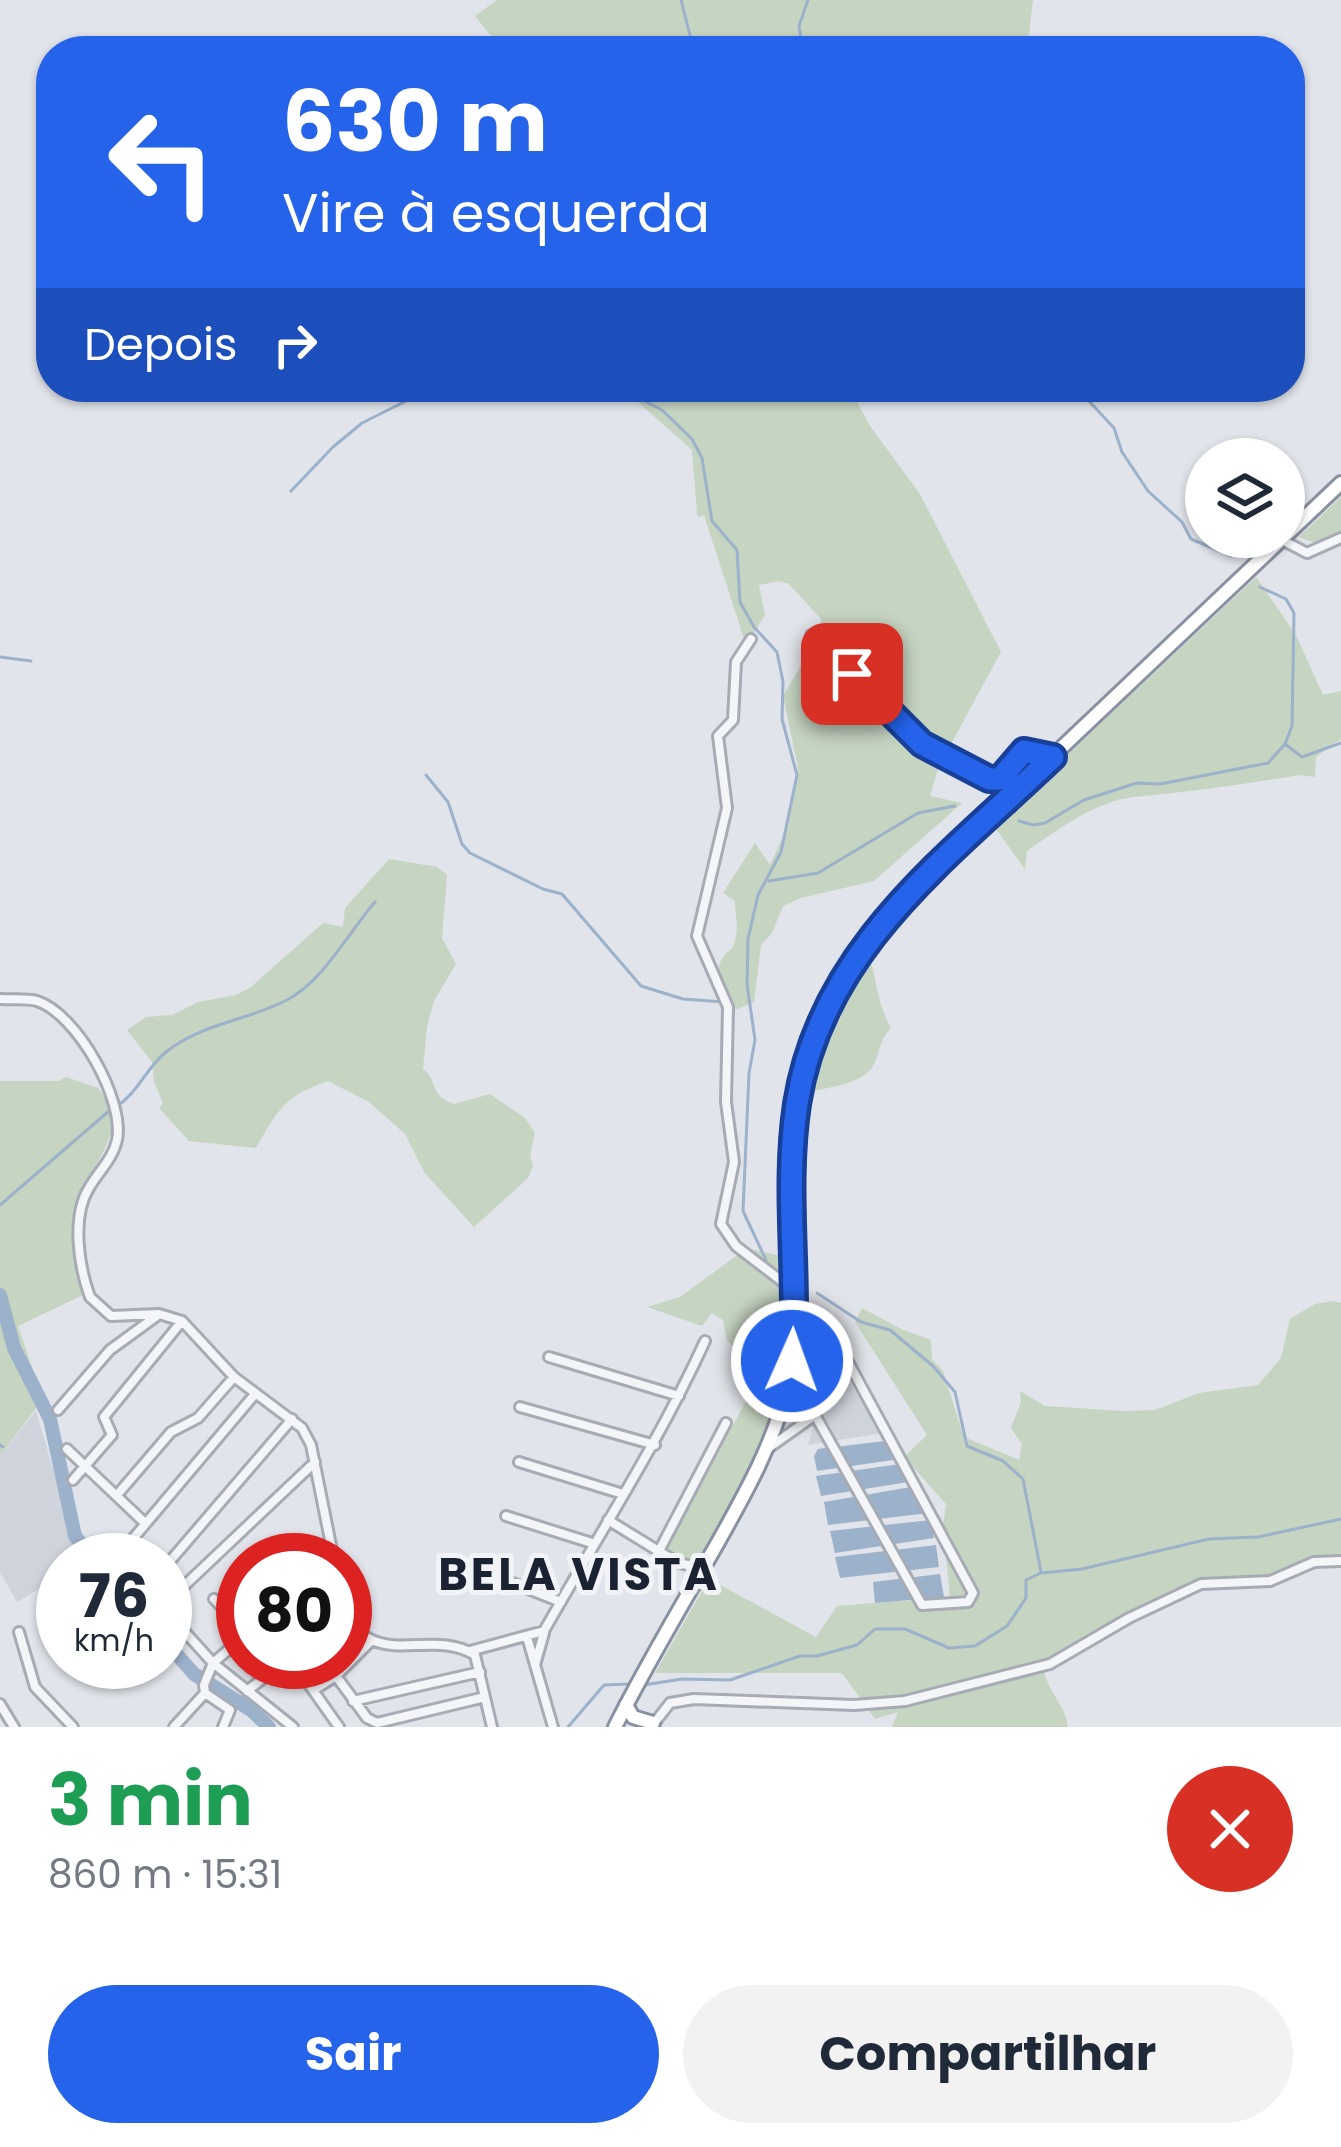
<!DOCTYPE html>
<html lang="pt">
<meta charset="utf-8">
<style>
:root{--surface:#fff;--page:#f2f2f3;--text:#1f2937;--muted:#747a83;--accent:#2563eb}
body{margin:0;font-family:Poppins,sans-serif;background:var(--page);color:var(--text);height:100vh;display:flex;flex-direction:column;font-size:45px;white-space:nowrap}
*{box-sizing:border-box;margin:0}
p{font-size:39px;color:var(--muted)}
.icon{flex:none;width:66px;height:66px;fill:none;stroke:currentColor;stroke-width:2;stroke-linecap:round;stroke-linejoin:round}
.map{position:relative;height:1727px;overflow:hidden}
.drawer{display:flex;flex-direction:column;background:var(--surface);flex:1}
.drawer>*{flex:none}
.guide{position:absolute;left:36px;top:36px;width:1269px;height:366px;border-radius:48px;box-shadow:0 3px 9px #0004;background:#2563eb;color:#fff;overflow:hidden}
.tools{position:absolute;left:1185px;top:438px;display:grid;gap:24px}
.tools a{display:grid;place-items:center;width:120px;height:120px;border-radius:50%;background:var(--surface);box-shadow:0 3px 9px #0004;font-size:60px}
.speed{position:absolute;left:36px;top:1533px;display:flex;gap:24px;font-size:60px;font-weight:700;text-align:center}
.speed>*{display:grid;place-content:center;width:156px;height:156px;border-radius:50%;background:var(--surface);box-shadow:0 3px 9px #0004;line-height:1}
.speed small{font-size:30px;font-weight:400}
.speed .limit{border:18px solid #d22;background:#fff;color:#111}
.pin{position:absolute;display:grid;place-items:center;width:102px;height:102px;color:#fff;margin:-51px;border-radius:24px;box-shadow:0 6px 18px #0006}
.me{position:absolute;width:132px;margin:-66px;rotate:2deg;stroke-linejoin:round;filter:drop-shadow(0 0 9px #0008)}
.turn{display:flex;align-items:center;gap:42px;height:252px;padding:0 48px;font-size:54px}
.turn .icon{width:156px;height:156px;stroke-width:2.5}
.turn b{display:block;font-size:84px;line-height:102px}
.then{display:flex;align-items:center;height:114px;padding:0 48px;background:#0003;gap:24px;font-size:45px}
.round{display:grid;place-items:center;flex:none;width:126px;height:126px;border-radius:63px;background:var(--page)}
.overview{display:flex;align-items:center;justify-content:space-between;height:204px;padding:0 48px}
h1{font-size:72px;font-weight:700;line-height:90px;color:#1e9e55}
.primary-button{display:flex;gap:24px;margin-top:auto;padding:24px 48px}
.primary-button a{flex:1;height:138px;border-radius:72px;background:var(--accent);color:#fff;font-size:48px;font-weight:700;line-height:138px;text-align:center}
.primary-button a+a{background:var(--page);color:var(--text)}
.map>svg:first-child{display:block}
</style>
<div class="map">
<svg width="1341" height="1727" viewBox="0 0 1341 1727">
<rect width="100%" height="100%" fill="#e1e4ea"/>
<!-- built -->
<path fill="#cfd3dc" d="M841,1369L882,1433L808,1445L830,1372Z
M36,1411L76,1548L83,1560H63V1575L17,1602L0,1572V1456Z"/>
<!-- green -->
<path fill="#c6d4c2" d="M497,0H1033L1027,51H503L475,16Z
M621,387H849L870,426L920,494L1001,652L939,766L930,796L962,803L874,881L801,898L783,906L772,933L761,945L754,1002L735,1010C724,992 709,976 724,956C731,947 732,952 735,940C739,927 735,914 735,901L723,893L755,843L770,865L788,826L798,768L783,696L823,629L820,618L789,584L779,581L759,585L765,615L746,645L704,515L698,517L697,513L692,450Z
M1341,497V538L1325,547L1299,537Z
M1256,577L1296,635L1323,695L1341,691V739L1316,757L1315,777L1300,775C1244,784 1189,792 1134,797C1096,801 1057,830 1027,851L1025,869L993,825Z
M389,859L437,867L447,875L442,938L456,964L434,1001L427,1027L423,1069C439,1081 428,1095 454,1104L490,1094L525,1118L535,1133L530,1156L533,1166L528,1178L474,1227L424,1172L405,1134L369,1102L328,1081C285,1096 278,1109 256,1148L189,1141L159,1108L163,1103L154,1082L152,1062L127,1030L146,1017L172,1015L198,1002L236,995L251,987L323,923L343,927L345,908Z
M868,953C877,978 877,1005 891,1028C880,1039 880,1050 874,1064C865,1083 832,1087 812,1091L829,1035Z
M66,1077L98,1088L116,1112C109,1155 92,1164 79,1199C69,1229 79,1265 83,1295L18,1326L43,1399L0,1456V1081H59Z
M747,1248L795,1259L783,1396L755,1467L701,1562L683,1561L665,1551L751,1392L753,1363L727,1341L723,1320L712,1313L702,1326L647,1307L680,1297Z
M1334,1301L1341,1303V1563C1316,1562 1303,1574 1280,1581C1253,1590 1222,1578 1197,1585C1140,1603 1098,1647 1044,1671C1048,1692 1066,1706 1068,1727H892L898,1712L875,1719L842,1673H655L709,1579L816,1637L837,1606L950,1597L943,1525L946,1504L904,1457L927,1435L855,1322L862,1308L901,1329L931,1340L932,1359L943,1371L964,1437L1019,1460L1022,1444L1011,1428L1021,1402L1020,1391L1045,1406L1124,1411L1155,1410L1199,1393L1258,1385L1281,1358L1290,1319L1315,1304Z"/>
<!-- water -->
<path fill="#9cb1ca" d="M885,1441L893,1460L817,1471L814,1456L818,1449Z
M900,1464L908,1482L821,1496L816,1476Z
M911,1487L928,1503L929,1513L828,1525L824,1502Z
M931,1520L934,1538L835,1553L830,1531Z
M936,1545L939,1567L840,1578L835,1557Z
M940,1574L944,1597L875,1603L873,1582Z"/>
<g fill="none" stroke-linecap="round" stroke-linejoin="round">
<!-- stream -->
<path stroke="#9cb1ca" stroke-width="3" d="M681,0L694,51
M562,43L587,51
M803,51L799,26L808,0
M1076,387L1114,428L1122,452L1148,491L1182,522L1191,539L1231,556
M291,491L333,447L362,423L410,399L453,389L502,388L524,397L551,400L623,390L662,410L692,439L702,458L712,521L737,550L740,602L754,627L777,652L783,682L782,719L797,775L781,852L758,895L748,939L747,984L755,1040L749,1073L743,1211L766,1260
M0,657L31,661
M1285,744L1302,757L1341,743
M426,775L448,802L462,844L470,853L543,889L562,894L641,986L683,999L724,1002
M1019,821L1034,825L1045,823L1084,800L1137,783L1160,784L1268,763L1285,744L1292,726L1294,613L1286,599L1260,587
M769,881L818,873L918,813L955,806
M116,1107C138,1093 146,1068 166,1052C200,1024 249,1020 287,1000C324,980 348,933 375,902
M0,1205L109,1111
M817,1293L861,1322L890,1330L933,1366L955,1392L967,1446L1003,1461L1023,1479L1041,1572
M0,1445L3,1447
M644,1685L682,1679L730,1680L800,1656H817L857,1645L875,1629H905L949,1648L975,1646L1007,1626L1026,1598V1580L1041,1573L1082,1569L1209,1539L1258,1537L1341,1519
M568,1727L604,1685L630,1684"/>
<!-- river -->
<path stroke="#9cb1ca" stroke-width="14" d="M0,1295L14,1348L50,1419L75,1536L94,1560
M165,1641L194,1674L251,1710L269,1727"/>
<defs>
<path id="minor" d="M1282,540L1307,553L1341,538
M811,635C873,694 911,748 993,780L1000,779L1024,751L1052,757
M751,639L736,662L733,720L718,736L727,808L697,936L728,1007L726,1102L734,1162L721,1224L736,1246L792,1289
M0,999C12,1000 26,998 37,1001C77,1014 125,1100 117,1140C113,1159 98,1172 89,1188C71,1217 79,1267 90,1297L111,1316L159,1314L182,1321L234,1377L302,1428L311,1445L334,1560
M549,1357L679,1396
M520,1407L655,1445
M58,1410L110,1350L158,1315
M770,1447L815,1415L837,1360H847L973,1593L968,1602L922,1605L815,1415
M67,1449L145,1523
M519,1462L623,1494
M73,1480L112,1435L104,1417L182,1321
M117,1495L171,1432L198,1418L234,1377
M506,1516L592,1543
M608,1520L678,1563L702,1568
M659,1551L726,1423
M115,1560L255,1394
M165,1567L292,1419
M513,1583L561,1602
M214,1599L243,1629
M165,1604L315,1462
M165,1610L213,1663L243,1637
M345,1612C376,1672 431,1627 475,1655L492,1727
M19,1632L35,1687L73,1727
M527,1637L553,1727
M470,1651L544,1631C599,1534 659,1442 705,1341
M293,1662L339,1727
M535,1665L544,1633
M336,1676L367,1718L377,1723L485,1697
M315,1689L336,1676L371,1641
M247,1691L284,1662
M205,1693L230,1710L223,1727
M353,1701L480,1672
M0,1704L14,1727
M652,1726L670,1703L694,1699L854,1705L905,1701L1050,1664L1129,1618L1201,1584L1270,1581L1314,1562L1341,1561
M174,1727L205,1693L204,1685L213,1663L293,1727"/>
<path id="highway" d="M626,1705L633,1717L653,1723
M615,1727C646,1665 682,1605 717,1544C745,1494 774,1443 787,1387C799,1334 793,1277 792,1223C787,1083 813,1005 903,898L1341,483"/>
</defs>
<!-- minor casing -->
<use href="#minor" stroke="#a6abb4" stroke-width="14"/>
<!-- highway casing -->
<use href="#highway" stroke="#8891a1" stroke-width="18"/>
<!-- minor -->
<use href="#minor" stroke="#f4f5f8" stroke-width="8"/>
<!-- highway -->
<use href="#highway" stroke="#fff" stroke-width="12"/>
</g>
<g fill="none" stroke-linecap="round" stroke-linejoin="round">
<defs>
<path id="route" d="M792,1361C799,1276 784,1190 797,1104C821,949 947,858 1053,757L1024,751L1000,779H989L922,744L852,674"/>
</defs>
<!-- route casing -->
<use href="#route" stroke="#184099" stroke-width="30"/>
<!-- route -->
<use href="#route" stroke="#2563eb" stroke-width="21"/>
</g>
<g text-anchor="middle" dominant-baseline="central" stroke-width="10" stroke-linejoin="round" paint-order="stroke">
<!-- district labels -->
<g font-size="45" font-weight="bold" letter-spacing="3" fill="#1b2333" stroke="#f1f3f7">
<text x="579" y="1574">BELA VISTA</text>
</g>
</g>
</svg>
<div class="tools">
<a><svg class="icon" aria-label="layers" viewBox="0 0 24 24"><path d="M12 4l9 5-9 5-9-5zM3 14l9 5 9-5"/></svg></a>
</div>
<div class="speed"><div>76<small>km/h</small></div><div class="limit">80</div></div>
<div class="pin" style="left:852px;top:674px;background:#d93025"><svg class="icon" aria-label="arrive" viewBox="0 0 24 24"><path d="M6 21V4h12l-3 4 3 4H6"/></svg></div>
<svg class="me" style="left:792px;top:1361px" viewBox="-20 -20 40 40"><circle r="17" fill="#2563eb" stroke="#fff" stroke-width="3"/><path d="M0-11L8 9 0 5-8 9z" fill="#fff"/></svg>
<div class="guide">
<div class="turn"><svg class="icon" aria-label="left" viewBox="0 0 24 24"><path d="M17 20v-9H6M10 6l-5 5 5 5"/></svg><div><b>630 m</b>Vire à esquerda</div></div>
<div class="then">Depois<svg class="icon" aria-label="right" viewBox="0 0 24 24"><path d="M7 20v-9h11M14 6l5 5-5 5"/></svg></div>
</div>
</div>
<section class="drawer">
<div class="overview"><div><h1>3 min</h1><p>860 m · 15:31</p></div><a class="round" style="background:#d93025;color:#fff"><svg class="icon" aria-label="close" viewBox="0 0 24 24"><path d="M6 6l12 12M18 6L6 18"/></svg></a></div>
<div class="primary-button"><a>Sair</a><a>Compartilhar</a></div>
</section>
